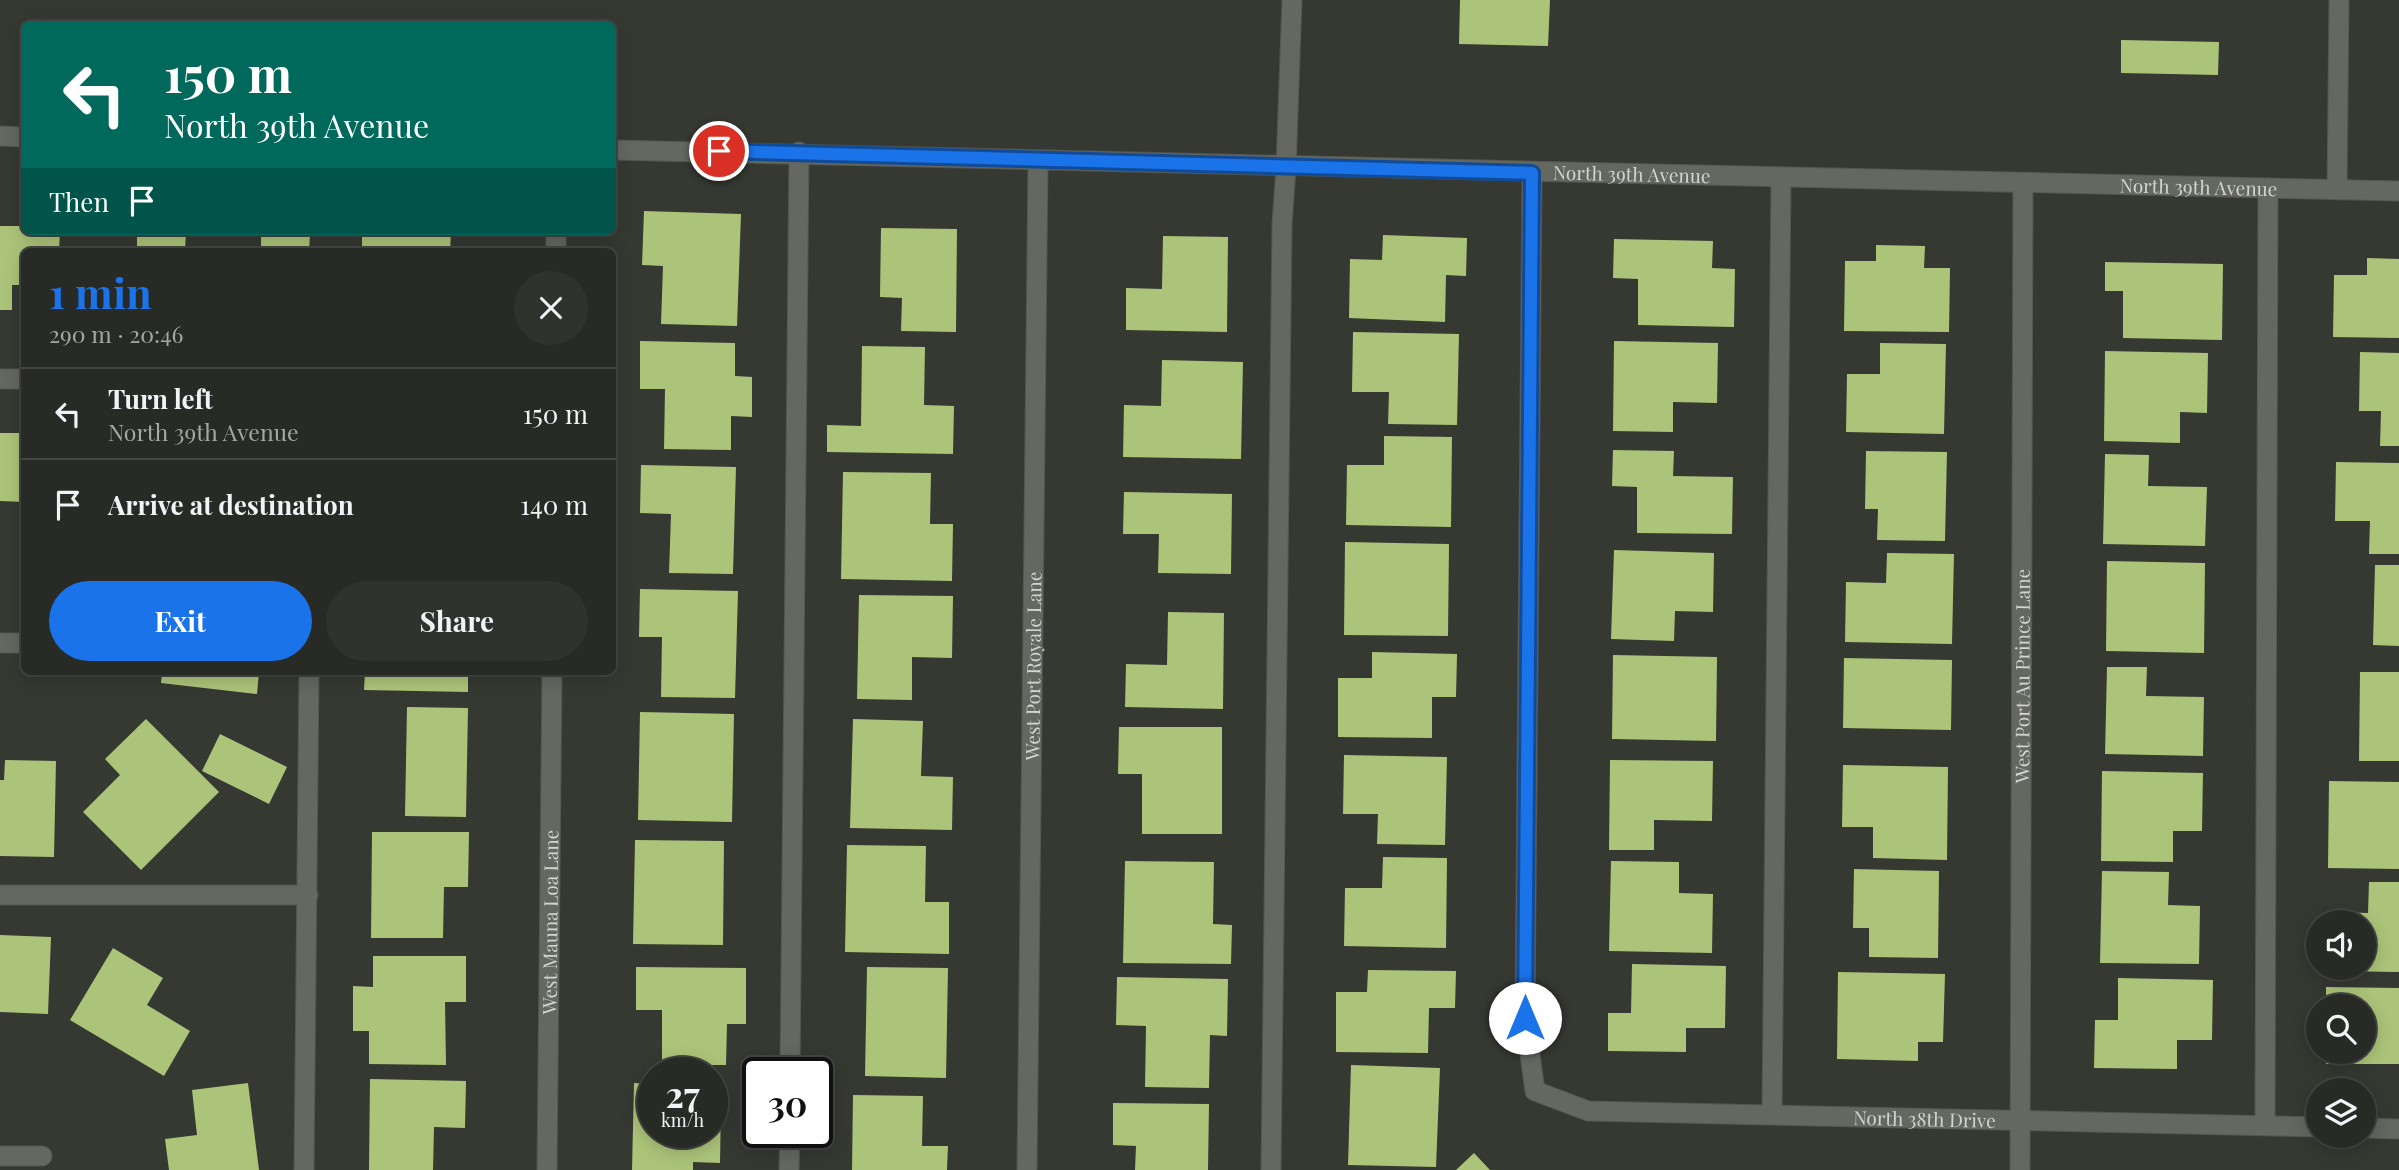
<!DOCTYPE html>
<meta charset="utf-8">
<style>
:root{--surface:#282a26;--page:#30322e;--text:#f1f3f6;--muted:#a5a7a7;--line:#444643;--accent:#1a73e8}
body{margin:0;font-family:"Playfair Display",serif;background:var(--page);color:var(--text);height:100vh;display:flex;flex-direction:column;font-size:26px;white-space:nowrap}
*{box-sizing:border-box;margin:0}
p{font-size:23px;color:var(--muted)}
.icon{flex:none;width:38px;height:38px;fill:none;stroke:currentColor;stroke-width:2;stroke-linecap:round;stroke-linejoin:round}
.map{position:relative;flex:1;overflow:hidden}
.details{position:absolute;left:21px;top:248px;width:595px;height:427px;display:flex;flex-direction:column;background:var(--surface);border-radius:10px;box-shadow:0 4px 18px #0003,0 0 0 2px var(--line)}
.details>*{flex:none}
.top-card{position:absolute;left:21px;top:21px;width:595px;height:214px;border-radius:10px;box-shadow:0 4px 18px #0003,0 0 0 2px var(--line);background:#00695c;color:#fff;overflow:hidden}
.fabs{position:absolute;left:2306px;top:910px;display:grid;gap:14px}
.fabs a{display:grid;place-items:center;width:70px;height:70px;border-radius:50%;background:var(--surface);box-shadow:0 4px 18px #0003,0 0 0 2px var(--line);font-size:35px}
.speed{position:absolute;left:637px;top:1057px;display:flex;gap:14px;font-size:35px;font-weight:700;text-align:center}
.speed>*{display:grid;place-content:center;width:91px;height:91px;border-radius:50%;background:var(--surface);box-shadow:0 4px 18px #0003,0 0 0 2px var(--line);line-height:1}
.speed small{font-size:18px;font-weight:400}
.speed .limit{border:4px solid #111;border-radius:10px;background:#fff;color:#111}
.pin{position:absolute;display:grid;place-items:center;width:60px;height:60px;color:#fff;margin:-30px;border:4px solid #fff;border-radius:50%;box-shadow:0 2px 7px #0007}
.me{position:absolute;width:77px;margin:-38px;rotate:0deg;stroke-linejoin:round;filter:drop-shadow(0 0 5px #0008)}
.turn{display:flex;align-items:center;gap:24px;height:147px;padding:0 28px;font-size:32px}
.turn .icon{width:91px;height:91px;stroke-width:2.5}
.turn b{display:block;font-size:49px;line-height:60px}
.then{display:flex;align-items:center;height:66px;padding:0 28px;background:#0003;gap:14px;font-size:26px}
.round{display:grid;place-items:center;flex:none;width:74px;height:74px;border-radius:37px;background:var(--page)}
.headline{display:flex;align-items:center;justify-content:space-between;height:119px;padding:0 28px}
h1{font-size:42px;font-weight:700;line-height:52px;color:var(--accent)}
.primary-button{display:flex;gap:14px;margin-top:auto;padding:14px 28px}
.primary-button a{flex:1;height:80px;border-radius:42px;background:var(--accent);color:#fff;font-size:28px;font-weight:700;line-height:80px;text-align:center}
.primary-button a+a{background:var(--page);color:var(--text)}
ul{padding:0;list-style:none}
li{display:flex;align-items:center;gap:21px;height:91px;padding:0 28px;border-top:2px solid var(--line)}
li div{flex:1}
li b{display:block;font-size:26px}
li em{font-style:normal}
.map>svg:first-child{display:block}
</style>
<div class="map">
<svg width="2399" height="1170" viewBox="0 0 2399 1170">
<rect width="100%" height="100%" fill="#363832"/>
<!-- building -->
<path fill="#acc479" d="M1460,0H1550L1548,46L1459,44Z
M2121,40L2219,42L2218,75L2121,73Z
M644,211L741,214L737,326L661,324L663,266L642,265Z
M0,226H24V231H60L59,252H24V285H12V310H0Z
M881,228L957,229L956,332L901,331L902,298L880,297Z
M137,231H186L185,252H73V246L137,248Z
M362,231H451L450,252H362Z
M261,233L310,234L309,252H261Z
M1383,235L1467,238L1466,276L1446,275L1445,322L1349,318L1350,259L1382,260Z
M1163,236L1228,237L1227,332L1126,330V288L1162,289Z
M1614,239L1713,241L1712,268L1735,269L1734,327L1638,325V279L1613,278Z
M1876,245L1925,246L1924,268H1950L1949,332L1844,331L1845,261H1876Z
M2367,258L2399,259V338L2333,337L2334,275H2367Z
M2105,262L2223,264L2222,340L2123,338V291H2105Z
M1353,332L1459,334L1457,425L1388,424L1389,392H1352Z
M640,341L735,343V376L752,377V417L731,416V450L664,449L665,389H640Z
M1614,341L1718,343L1717,403L1673,402V432L1613,431Z
M1880,343L1946,344L1944,434L1846,432L1847,374H1880Z
M862,346L925,347L924,405L954,406L953,454L827,452V425L861,426Z
M2105,351L2208,353L2207,413L2180,412V443L2104,441Z
M2360,352L2399,353V446H2380L2381,411H2359Z
M1162,360L1243,362L1241,459L1123,457L1124,405L1161,406Z
M0,433H24V502L0,501Z
M1384,436L1452,437L1451,527L1346,525L1347,465H1384Z
M1613,450L1674,451L1673,476L1733,477L1732,534L1637,533V487L1612,486Z
M1866,451L1947,452L1945,541L1877,540L1878,509H1865Z
M2105,454L2149,455L2148,486L2207,487L2205,546L2103,544Z
M2336,462L2399,463V554H2369L2370,521H2335Z
M641,465L736,467L733,574L669,573L671,514L640,513Z
M843,472L931,473L930,524H953L952,581L841,579Z
M1124,492L1232,494L1231,574L1158,573L1159,534H1123Z
M1345,542L1449,544L1448,636L1344,635Z
M1614,550L1714,553L1713,612L1675,611L1674,641L1611,639Z
M1887,553L1954,554L1952,644L1845,642L1846,582L1886,583Z
M2107,561L2205,563L2204,653L2106,651Z
M2375,565H2399V646L2373,645Z
M640,589L738,591L735,698L661,697L662,637H639Z
M859,595L953,596L952,658L912,657V700L857,699Z
M1168,612L1224,613L1223,709L1125,707L1126,664L1167,665Z
M1372,652L1457,654L1456,697H1432V738L1338,737V678H1372Z
M1613,655L1717,657L1716,741L1612,739Z
M1844,658L1952,660L1951,730L1843,728Z
M2107,667H2147L2146,696L2204,697L2203,756L2105,754Z
M162,672H259L257,694L161,683Z
M365,672H468V692L364,690Z
M2360,672H2399V761H2359Z
M407,707L468,708L466,817L405,816Z
M640,712L734,714L732,822L638,820Z
M146,719L219,792L141,870L83,812L120,775L105,759Z
M853,719L923,721L921,776L953,777L952,830L850,828Z
M1119,727H1222V834H1142V774H1118Z
M220,734L287,767L269,804L202,771Z
M1344,755L1447,757L1445,845L1377,844L1378,814H1343Z
M5,760L56,761L54,857L0,856V780H4Z
M1610,760L1713,761L1712,821L1654,820V850H1609Z
M1843,765L1948,767L1947,860L1873,858V827H1842Z
M2102,771L2203,773L2202,831H2173V862L2101,861Z
M2329,781L2399,782V869L2328,868Z
M372,832H469L468,887H444L443,938H371Z
M635,840L724,841L723,945L633,944Z
M847,845L926,846L925,902H949V954L845,952Z
M1383,857L1447,858L1446,948L1344,946L1345,888H1382Z
M1125,861L1214,862L1213,924L1232,925L1231,964L1123,963Z
M1611,861L1679,862V893L1713,894L1712,953L1609,951Z
M1854,869L1939,871L1938,958L1869,957V928H1853Z
M2102,871L2169,872L2168,905L2200,906L2199,964L2100,963Z
M2369,882H2399V972L2331,971V968H2364V922H2331L2332,912L2368,913Z
M0,935L51,937L48,1014L0,1012Z
M113,948L163,978L147,1005L190,1031L164,1076L70,1020Z
M373,956H466V1002H445L446,1065L369,1064V1031H353V986L373,987Z
M1632,964L1726,966L1725,1028H1686V1052L1608,1051V1013H1631Z
M636,967L746,968V1024H727L726,1065H662V1010H636Z
M867,967L948,968L946,1078L865,1076Z
M1368,970L1456,971L1455,1008H1429L1428,1053L1336,1052V992H1367Z
M1838,972L1945,974L1943,1042H1918V1061L1837,1059Z
M1117,977L1228,979L1227,1036L1210,1035L1209,1088L1145,1087L1146,1026L1116,1025Z
M2118,978L2213,980L2212,1040H2177V1069L2094,1068L2095,1020H2118Z
M2326,987L2399,988V1064H2326V1052H2364V1006H2326Z
M1351,1065L1440,1068L1436,1167L1348,1165Z
M370,1079L466,1081L465,1128L434,1127L433,1170H369Z
M248,1083L259,1170H169L165,1139L197,1135L192,1090Z
M634,1083L653,1084V1132H712V1103H721L720,1163L693,1162V1170H632Z
M853,1095L923,1096L922,1146H948L947,1170H852Z
M1113,1103L1209,1104L1208,1170H1135L1136,1146L1113,1145Z
M1474,1153L1490,1170H1456Z"/>
<g fill="none" stroke-linecap="round" stroke-linejoin="round">
<defs>
<path id="service" d="M2337,190L2339,0
M0,379H24
M0,895H308
M790,1073L799,152
M1772,1113L1781,178
M2265,1125L2268,188
M304,1170L309,672
M789,1170L790,1132
M1271,1170L1282,224L1286,168"/>
<g id="minor">
<path d="M1286,168L1292,0"/>
<path id="s1" d="M1532,173L1525,1018L1535,1091L1588,1111L2319,1127"/>
<path d="M556,252V231"/>
<path d="M0,643H24"/>
<path d="M2364,1128L2399,1129"/>
<path d="M0,1156H42"/>
<path id="s2" d="M547,1170L552,672"/>
<path id="s3" d="M1027,1170L1038,161"/>
<path id="s4" d="M2020,1170L2023,183"/>
</g>
<g id="tertiary">
<path d="M0,136L24,137"/>
<path id="s5" d="M612,150L2399,191"/>
</g>
</defs>
<!-- service casing -->
<use href="#service" stroke="#545651" stroke-width="21"/>
<!-- minor casing -->
<use href="#minor" stroke="#545651" stroke-width="21"/>
<!-- tertiary casing -->
<use href="#tertiary" stroke="#545651" stroke-width="21"/>
<!-- service -->
<use href="#service" stroke="#656761" stroke-width="19"/>
<!-- minor -->
<use href="#minor" stroke="#656761" stroke-width="19"/>
<!-- tertiary -->
<use href="#tertiary" stroke="#656761" stroke-width="19"/>
</g>
<g fill="none" stroke-linecap="round" stroke-linejoin="round">
<defs>
<path id="route" d="M719,151L1532,173L1525,1018"/>
</defs>
<!-- route casing -->
<use href="#route" stroke="#114b97" stroke-width="18"/>
<!-- route -->
<use href="#route" stroke="#1a73e8" stroke-width="12"/>
</g>
<g text-anchor="middle" dominant-baseline="central" stroke-width="7" stroke-linejoin="round" paint-order="stroke">
<!-- street labels -->
<g font-size="19" fill="#d4d5d2" stroke="#363832">
<text stroke="none"><textPath href="#s5" startOffset="1020">North 39th Avenue</textPath></text>
<text stroke="none"><textPath href="#s5" startOffset="1587">North 39th Avenue</textPath></text>
<text stroke="none"><textPath href="#s3" startOffset="504">West Port Royale Lane</textPath></text>
<text stroke="none"><textPath href="#s4" startOffset="494">West Port Au Prince Lane</textPath></text>
<text stroke="none"><textPath href="#s2" startOffset="248">West Mauna Loa Lane</textPath></text>
<text stroke="none"><textPath href="#s1" startOffset="1312">North 38th Drive</textPath></text>
</g>
</g>
</svg>
<div class="fabs">
<a><svg class="icon" aria-label="sound" viewBox="0 0 24 24"><path d="M4 9h4l5-4v14l-5-4H4zM17 9q2 3 0 6"/></svg></a>
<a><svg class="icon" aria-label="search" viewBox="0 0 24 24"><circle cx="10" cy="10" r="6"/><path d="M15 15l6 6"/></svg></a>
<a><svg class="icon" aria-label="layers" viewBox="0 0 24 24"><path d="M12 4l9 5-9 5-9-5zM3 14l9 5 9-5"/></svg></a>
</div>
<div class="speed"><div>27<small>km/h</small></div><div class="limit">30</div></div>
<div class="pin" style="left:719px;top:151px;background:#d93025"><svg class="icon" aria-label="arrive" viewBox="0 0 24 24"><path d="M6 21V4h12l-3 4 3 4H6"/></svg></div>
<svg class="me" style="left:1525px;top:1018px" viewBox="-20 -20 40 40"><circle r="19" fill="#fff"/><path d="M0-13L10 11 0 6-10 11z" fill="#1a73e8"/></svg>
<div class="top-card">
<div class="turn"><svg class="icon" aria-label="left" viewBox="0 0 24 24"><path d="M17 20v-9H6M10 6l-5 5 5 5"/></svg><div><b>150 m</b>North 39th Avenue</div></div>
<div class="then">Then<svg class="icon" aria-label="arrive" viewBox="0 0 24 24"><path d="M6 21V4h12l-3 4 3 4H6"/></svg></div>
</div>
<section class="details">
<div class="headline"><div><h1>1 min</h1><p>290 m · 20:46</p></div><a class="round"><svg class="icon" aria-label="close" viewBox="0 0 24 24"><path d="M6 6l12 12M18 6L6 18"/></svg></a></div>
<ul>
<li><svg class="icon" aria-label="left" viewBox="0 0 24 24"><path d="M17 20v-9H6M10 6l-5 5 5 5"/></svg><div><b>Turn left</b><p>North 39th Avenue</p></div><em>150 m</em></li>
<li><svg class="icon" aria-label="arrive" viewBox="0 0 24 24"><path d="M6 21V4h12l-3 4 3 4H6"/></svg><div><b>Arrive at destination</b></div><em>140 m</em></li>
</ul>
<div class="primary-button"><a>Exit</a><a>Share</a></div>
</section>
</div>
